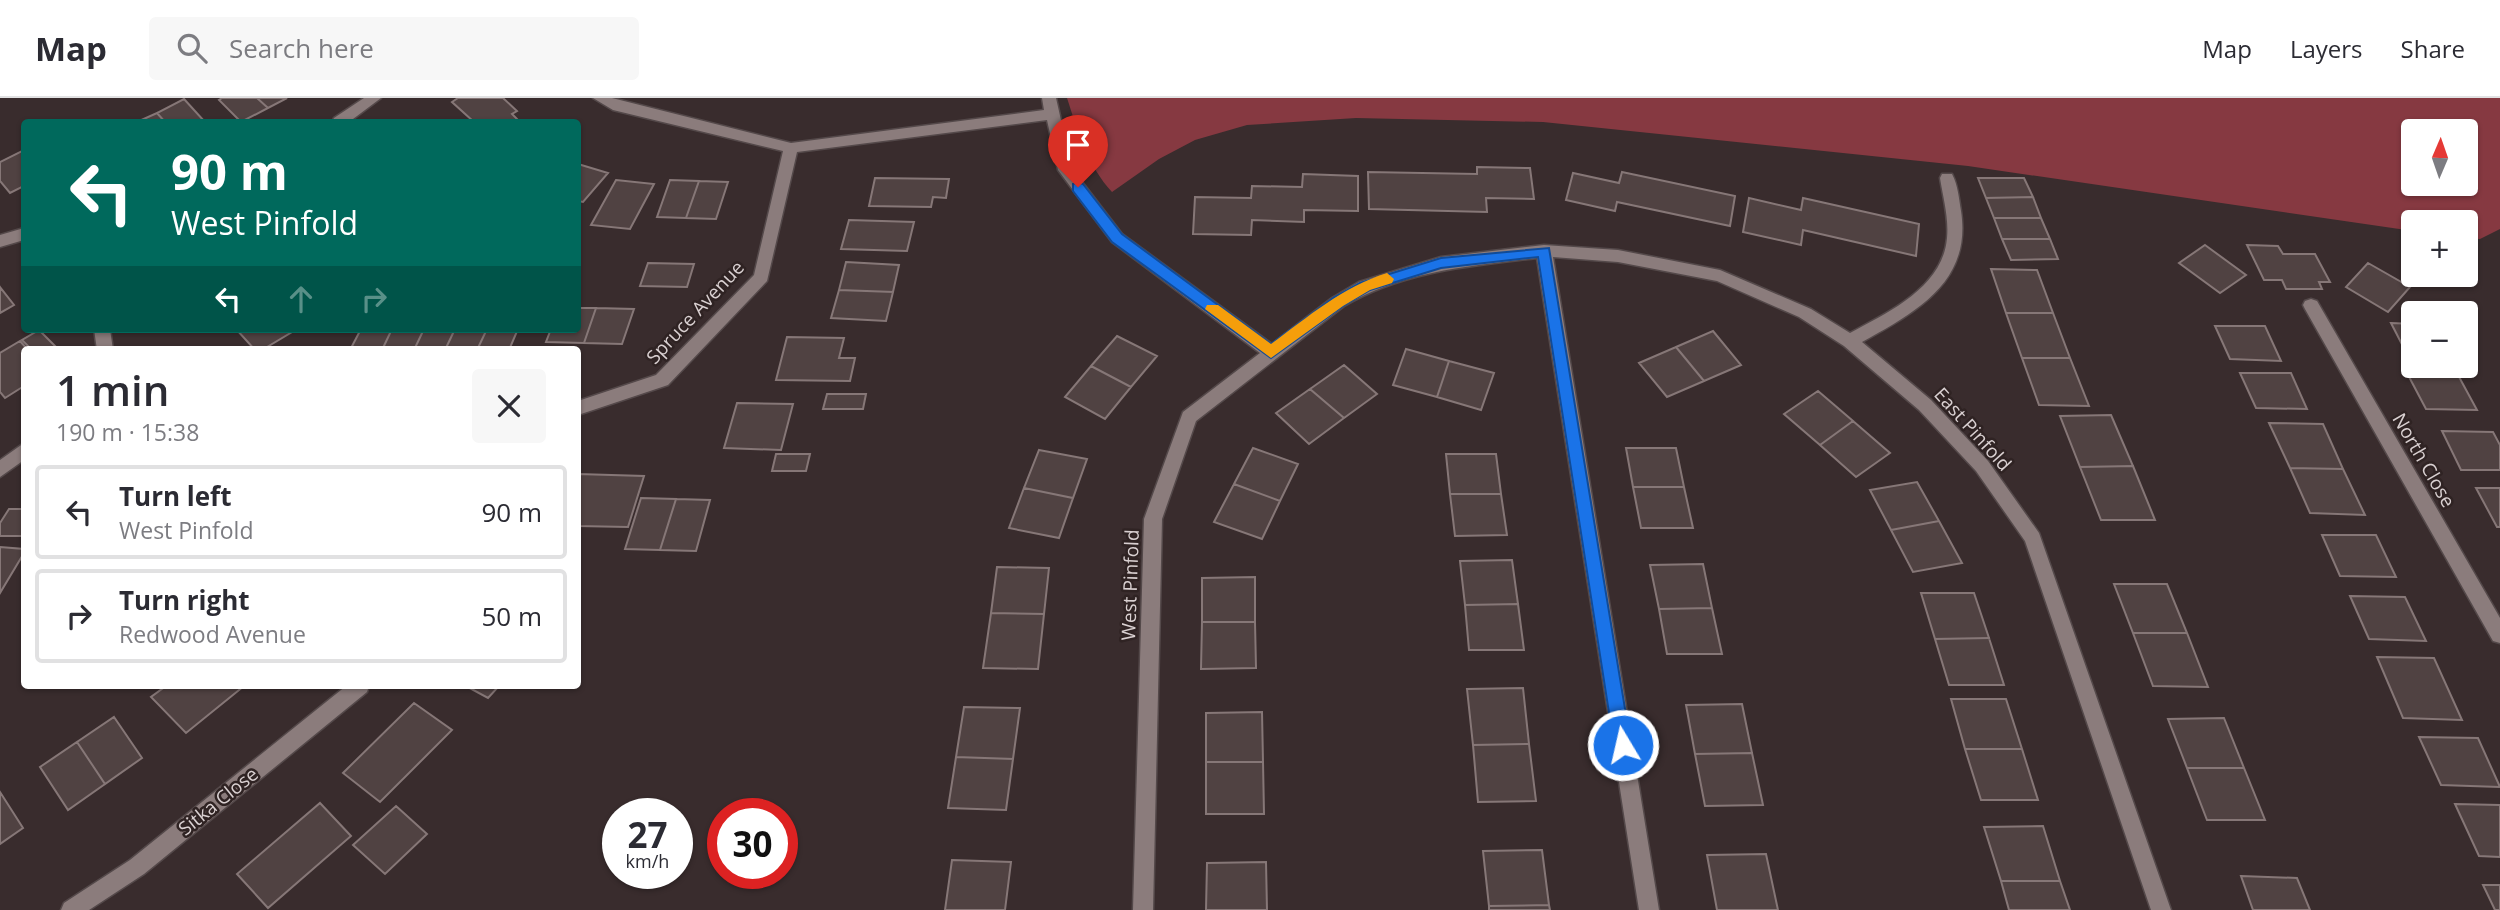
<!DOCTYPE html>
<meta charset="utf-8">
<style>
:root{--surface:#fff;--page:#f7f7f7;--text:#2b2b33;--muted:#7c7c81;--line:#e1e1e2}
body{margin:0;font-family:"Open Sans",sans-serif;background:var(--page);color:var(--text);height:100vh;display:flex;flex-direction:column;font-size:26px;white-space:nowrap}
*{box-sizing:border-box;margin:0}
p{font-size:23px;color:var(--muted)}
.icon{flex:none;width:38px;height:38px;fill:none;stroke:currentColor;stroke-width:2;stroke-linecap:round;stroke-linejoin:round}
.map{position:relative;flex:1;overflow:hidden}
.side{position:absolute;left:21px;top:248px;width:560px;height:343px;display:flex;flex-direction:column;background:var(--surface);border-radius:7px;box-shadow:0 2px 5px #0004}
.side>*{flex:none}
.hud{position:absolute;left:21px;top:21px;width:560px;height:214px;border-radius:7px;box-shadow:0 2px 5px #0004;background:#00695c;color:#fff;overflow:hidden}
.needle{width:46px;rotate:2deg}
.fabs{position:absolute;left:2401px;top:21px;display:grid;gap:14px}
.fabs a{display:grid;place-items:center;width:77px;height:77px;border-radius:7px;background:var(--surface);box-shadow:0 2px 5px #0004;font-size:35px}
.speed{position:absolute;left:602px;top:700px;display:flex;gap:14px;font-size:35px;font-weight:700;text-align:center}
.speed>*{display:grid;place-content:center;width:91px;height:91px;border-radius:50%;background:var(--surface);box-shadow:0 2px 5px #0004;line-height:1}
.speed small{font-size:18px;font-weight:400}
.speed .limit{border:10px solid #d22;background:#fff;color:#111}
.pin{position:absolute;display:grid;place-items:center;width:60px;height:60px;color:#fff;margin:-72px -30px;border-radius:50% 50% 50% 0;rotate:-45deg;box-shadow:0 0 7px #0007}
.pin .icon{rotate:45deg}
.me{position:absolute;width:77px;margin:-38px;rotate:351deg;stroke-linejoin:round;filter:drop-shadow(0 0 5px #0008)}
.turn{display:flex;align-items:center;gap:24px;height:147px;padding:0 35px;font-size:32px}
.turn .icon{width:91px;height:91px;stroke-width:2.5}
.turn b{display:block;font-size:49px;line-height:60px}
.lanes{display:flex;align-items:center;height:66px;padding:0 35px;background:#0003;justify-content:center;gap:35px;direction:ltr}
.lanes .off{opacity:.35}
.round{display:grid;place-items:center;flex:none;width:74px;height:74px;border-radius:7px;background:var(--page)}
.head{display:flex;align-items:center;justify-content:space-between;height:119px;padding:0 35px}
h1{font-size:42px;font-weight:600;line-height:52px}
ul{padding:0;list-style:none}
li{display:flex;align-items:center;gap:21px;height:94px;margin:0 14px 10px;padding:0 21px;border:4px solid var(--line);border-radius:7px}
li div{flex:1}
li b{display:block;font-size:26px}
li em{font-style:normal}
header{display:flex;align-items:center;gap:42px;box-sizing:border-box;height:98px;padding:0 35px;background:var(--surface);border-bottom:2px solid var(--line)}
header strong{font-size:33px}
nav{display:flex;gap:38px;margin-inline-start:auto;font-size:24px}
.search{width:490px;height:63px;background:var(--page);display:flex;align-items:center;gap:18px;box-sizing:border-box;padding:0 24px;border-radius:7px;color:var(--muted);font-size:26px}
.map>svg:first-child{display:block}
</style>
<header>
<strong>Map</strong>
<div class="search"><svg class="icon" aria-label="search" viewBox="0 0 24 24"><circle cx="10" cy="10" r="6"/><path d="M15 15l6 6"/></svg>Search here</div>
<nav><a>Map</a><a>Layers</a><a>Share</a></nav>
</header>
<div class="map">
<svg width="2500" height="812" viewBox="0 0 2500 812">
<rect width="100%" height="100%" fill="#392c2d"/>
<!-- green -->
<path fill="#863941" fill-rule="evenodd" d="M1067,0H2500V131L2480,141L2466,140V124H2413V133L1968,68L1543,24L1356,20L1247,27L1195,42L1159,61L1112,94C1088,68 1078,34 1067,0ZM2413,33H2466V86H2413Z"/>
<!-- building -->
<path fill="#504242" stroke="#867777" stroke-width="2" d="M222,0H257L268,10L241,24L219,2Z
M257,0H287L268,10Z
M458,0H503L517,13L512,16L519,23L474,24L452,4Z
M184,1L205,24H165L157,15Z
M157,15L165,24H137Z
M24,52V88L10,95L0,83V64Z
M578,66L608,75L583,104L578,103Z
M1477,69L1530,70L1534,101L1486,100L1487,114L1369,111L1368,74L1477,76Z
M1622,74L1735,98L1730,128L1617,104L1615,113L1566,102L1573,75L1619,85Z
M1303,76L1358,78V113L1304,112V124L1252,122L1251,137L1193,136L1195,99L1251,100L1252,88L1302,89Z
M875,80L949,81L946,100L933,99L931,109L869,108Z
M1978,80H2024L2033,99L1986,100Z
M616,82L654,86L630,131L591,127Z
M670,82L699,83L686,120L657,119Z
M699,83L728,84L716,121L686,120Z
M2033,99L2041,120H1994L1986,100Z
M1749,100L1801,112L1803,100L1919,126L1916,158L1803,132L1801,147L1743,134Z
M1994,120H2041L2050,141H2002Z
M849,122L914,124L907,153L841,151Z
M2002,141H2050L2058,161L2011,162Z
M2205,147L2246,177L2220,195L2179,165Z
M2247,147L2278,148L2283,156H2315L2330,184H2319L2322,191H2286L2282,182H2264Z
M846,164L899,167L893,194L839,192Z
M648,165L694,166L687,189L640,188Z
M2368,165L2410,189L2388,214L2346,189Z
M1991,171L2037,172L2053,215H2006Z
M0,189L14,207L0,215Z
M839,192L893,194L886,223L831,220Z
M578,210H596L584,245L546,244L551,231H578Z
M596,210L634,211L622,246L584,245Z
M2006,215H2053L2070,260H2022Z
M2391,225L2413,226V260H2409Z
M2215,228H2265L2281,263L2230,261Z
M236,231H297L262,252H255Z
M361,231H392L382,252H350Z
M392,231H424L414,252H382Z
M424,231H455L445,252H414Z
M455,231H487L477,252H445Z
M487,231H518L509,252H477Z
M39,232L59,252H32L22,242Z
M1713,233L1741,267L1704,283L1676,249Z
M1117,238L1157,258L1131,289L1091,268Z
M787,239L844,240L839,260H855L850,283L776,282Z
M20,243L28,252H24V288L5,300L0,294V255Z
M1676,249L1704,283L1667,299L1639,265Z
M1406,251L1449,263L1437,299L1393,287Z
M2022,260H2070L2089,308L2039,307Z
M1449,263L1494,275L1481,312L1437,299Z
M1344,267L1377,296L1344,320L1310,291Z
M1091,268L1131,289L1105,321L1065,299Z
M2240,275H2291L2307,311L2256,310Z
M2407,275L2458,277L2477,312L2426,311Z
M1310,291L1344,320L1309,346L1276,315Z
M1818,293L1853,323L1820,347L1784,316Z
M827,296H866L863,311H823Z
M737,305L793,306L781,352L724,350Z
M2111,317L2133,368L2080,369L2060,318Z
M1853,323L1890,355L1856,379L1820,347Z
M2269,325L2323,326L2343,371L2290,370Z
M2442,333L2493,334L2500,347V372H2461Z
M1253,350L1298,366L1280,403L1234,386Z
M1626,350H1676L1684,389H1633Z
M1039,352L1087,361L1073,400L1024,390Z
M776,356H810L806,373H772Z
M1446,356H1496L1501,396H1450Z
M2133,368L2155,422H2101L2080,369Z
M2290,370L2343,371L2365,417L2310,415Z
M578,376L644,378L628,429L578,428Z
M1917,384L1939,423L1891,432L1870,392Z
M1234,386L1280,403L1262,441L1214,424Z
M1633,389H1684L1693,430H1641Z
M1024,390L1073,400L1059,440L1009,430Z
M2476,390H2500V429H2497Z
M1450,396H1501L1507,437L1455,438Z
M641,400L676,401L660,452L625,451Z
M676,401L710,402L696,453L660,452Z
M9,411H24V438H0V425Z
M1939,423L1962,465L1913,474L1891,432Z
M2322,437H2376L2396,479L2340,478Z
M0,449L24,451V455L0,495Z
M1512,462L1518,506L1465,507L1460,463Z
M1703,466L1712,510L1659,511L1650,467Z
M997,469L1049,470L1044,516L991,515Z
M1255,479V524H1202V480Z
M2114,486H2167L2187,535H2133Z
M1921,495H1974L1989,540L1935,541Z
M2350,498L2405,499L2426,543L2369,541Z
M1518,506L1524,552H1469L1465,507Z
M1712,510L1722,556H1667L1659,511Z
M991,515L1044,516L1038,571L983,570Z
M1202,524H1255L1256,570L1201,571Z
M2133,535H2187L2208,589L2153,588Z
M1989,540L2004,587H1949L1935,541Z
M2377,559L2434,560L2462,622L2403,620Z
M166,588H244L186,635L151,599Z
M466,588H499L488,600Z
M1523,590L1529,646L1473,647L1467,591Z
M1951,601H2006L2022,651H1965Z
M414,605L452,632L380,704L343,675Z
M1742,606L1752,655L1695,656L1686,607Z
M964,609L1020,610L1013,661L956,659Z
M1262,614L1263,664H1206V615Z
M114,619L142,660L105,686L77,644Z
M2224,620L2244,670H2187L2168,621Z
M2419,639L2478,640L2500,689L2441,687Z
M77,644L105,686L68,712L40,669Z
M1529,646L1536,703L1478,704L1473,647Z
M1965,651H2022L2038,702H1981Z
M1752,655L1763,707L1705,708L1695,656Z
M956,659L1013,661L1006,712L948,710Z
M1206,664H1263L1264,716H1206Z
M2187,670H2244L2265,722H2207Z
M0,694L23,730L0,746Z
M320,705L351,738L268,810L237,776Z
M2455,706L2500,707V759L2479,758Z
M396,708L427,736L385,776L353,747Z
M2043,728L2060,783H2001L1984,729Z
M1542,752L1549,807L1489,808L1483,753Z
M1766,756L1778,812H1717L1707,757Z
M952,762L1011,764L1005,812H945Z
M1266,764L1267,812H1206L1207,765Z
M2241,778L2297,780L2310,812H2253Z
M2001,783H2060L2070,812H2009Z
M2483,787H2500V812H2495Z
M1549,807L1550,812H1489V808Z"/>
<g fill="none" stroke-linecap="round" stroke-linejoin="round">
<defs>
<path id="minor" d="M364,0H381L349,24H332L334,20Z
M593,0H612L791,45L1044,12L1042,0H1056L1072,71L1122,136L1272,246L1332,200L1359,184L1441,159L1544,147L1618,152L1720,172L1811,211L1850,235C1889,214 1943,189 1947,140C1949,120 1943,99 1940,80L1942,76H1952C1958,87 1959,101 1961,113C1972,184 1916,214 1862,244L1931,302L1988,363L2039,435L2171,812H2151L2025,443L1976,373L1919,312L1844,248L1799,219L1717,183L1618,164L1553,159L1659,812H1639L1537,160C1470,168 1403,173 1344,208L1196,323L1162,421L1153,812H1133L1144,421L1183,314L1260,255L1112,144L1058,72L1047,22L797,54L767,183L668,287L578,317V303L656,277L754,177L783,53L613,12Z
M24,130V142L0,149V137Z
M2311,201L2317,203L2500,520V545L2493,543L2305,211L2303,207L2305,203Z
M94,231H110L113,252H97Z
M24,345V362L0,379V362Z
M346,588H369L367,594L144,776L89,812H61L64,805L130,762Z"/>
</defs>
<!-- minor casing -->
<use href="#minor" stroke="#54494a" stroke-width="3"/>
<!-- minor -->
<use href="#minor" fill="#8b7c7c" fill-rule="evenodd"/>
</g>
<!-- route -->
<path fill="#1a73e8" stroke="#114b97" stroke-width="2" d="M1078,84L1083,86L1122,136L1271,246L1333,200L1360,185L1441,160L1549,150L1631,647L1629,653L1623,655L1616,653L1614,647L1538,159L1441,170L1370,192L1343,208L1271,260L1112,144L1073,93V86Z"/>
<!-- slow -->
<path fill="#f59e0b" d="M1387,175L1394,181L1392,185L1370,192L1343,208L1271,260L1205,211L1207,207H1218L1271,246C1308,219 1342,189 1387,175Z"/>
<g text-anchor="middle" dominant-baseline="central" stroke-width="5" stroke-linejoin="round" paint-order="stroke">
<!-- street labels -->
<g font-size="19" fill="#d9d0d1" stroke="#2f2323">
<text transform="translate(695 214) rotate(-47)">Spruce Avenue</text>
<text transform="translate(1973 331) rotate(48)">East Pinfold</text>
<text transform="translate(2424 362) rotate(60)">North Close</text>
<text transform="translate(1130 487) rotate(-88)">West Pinfold</text>
<text transform="translate(218 703) rotate(-39)">Sitka Close</text>
</g>
</g>
</svg>
<div class="fabs">
<a><svg class="needle" viewBox="-14 -14 28 28"><path d="M0-13l5 13h-10z" fill="#e53935"/><path d="M0 13l5-13h-10z" fill="#7c7c81"/></svg></a>
<a>+</a>
<a>−</a>
</div>
<div class="speed"><div>27<small>km/h</small></div><div class="limit">30</div></div>
<div class="pin" style="left:1078px;top:89px;background:#d93025"><svg class="icon" aria-label="arrive" viewBox="0 0 24 24"><path d="M6 21V4h12l-3 4 3 4H6"/></svg></div>
<svg class="me" style="left:1623px;top:647px" viewBox="-20 -20 40 40"><circle r="17" fill="#1a73e8" stroke="#fff" stroke-width="3"/><path d="M0-11L8 9 0 5-8 9z" fill="#fff"/></svg>
<div class="hud">
<div class="turn"><svg class="icon" aria-label="left" viewBox="0 0 24 24"><path d="M17 20v-9H6M10 6l-5 5 5 5"/></svg><div><b>90 m</b>West Pinfold</div></div>
<div class="lanes"><svg class="icon" aria-label="left" viewBox="0 0 24 24"><path d="M17 20v-9H6M10 6l-5 5 5 5"/></svg><svg class="icon off" aria-label="ahead" viewBox="0 0 24 24"><path d="M12 20V5M6 11l6-6 6 6"/></svg><svg class="icon off" aria-label="right" viewBox="0 0 24 24"><path d="M7 20v-9h11M14 6l5 5-5 5"/></svg></div>
</div>
<section class="side">
<div class="head"><div><h1>1 min</h1><p>190 m · 15:38</p></div><a class="round"><svg class="icon" aria-label="close" viewBox="0 0 24 24"><path d="M6 6l12 12M18 6L6 18"/></svg></a></div>
<ul>
<li><svg class="icon" aria-label="left" viewBox="0 0 24 24"><path d="M17 20v-9H6M10 6l-5 5 5 5"/></svg><div><b>Turn left</b><p>West Pinfold</p></div><em>90 m</em></li>
<li><svg class="icon" aria-label="right" viewBox="0 0 24 24"><path d="M7 20v-9h11M14 6l5 5-5 5"/></svg><div><b>Turn right</b><p>Redwood Avenue</p></div><em>50 m</em></li>
</ul>
</section>
</div>
